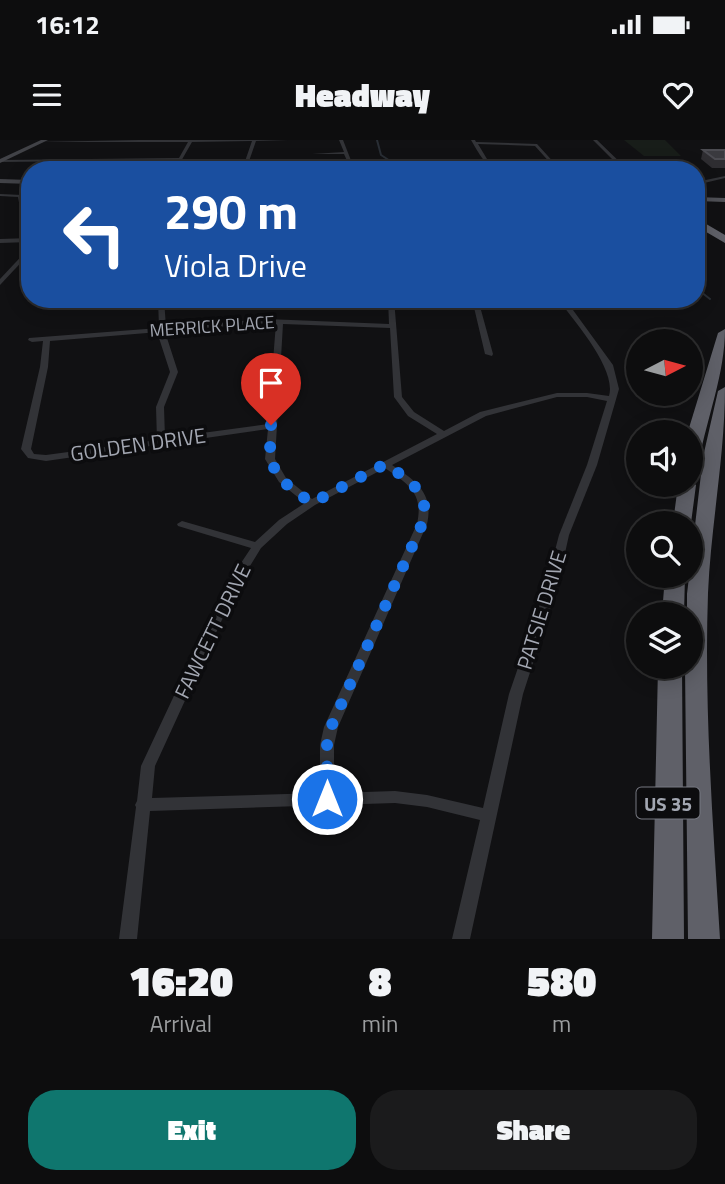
<!DOCTYPE html>
<style>
:root{--surface:#0d0d0e;--page:#1b1b1c;--text:#f1f3f6;--muted:#9a9c9e;--line:#2d2d2e;--accent:#0f766e}
body{margin:0;font-family:"Titillium Web",sans-serif;background:var(--page);color:var(--text);height:100vh;display:flex;flex-direction:column;font-size:26px;white-space:nowrap}
*{box-sizing:border-box;margin:0}
p{font-size:23px;color:var(--muted)}
.icon{flex:none;width:38px;height:38px;fill:none;stroke:currentColor;stroke-width:2;stroke-linecap:round;stroke-linejoin:round}
.map{position:relative;height:799px;overflow:hidden}
.side{display:flex;flex-direction:column;background:var(--surface);flex:1}
.side>*{flex:none}
.guide{position:absolute;left:21px;top:21px;width:684px;height:147px;border-radius:28px;box-shadow:0 4px 18px #0003,0 0 0 2px var(--line);background:#1a4fa0;color:#fff;overflow:hidden}
.needle{width:46px;rotate:84deg}
.fabs{position:absolute;left:626px;top:189px;display:grid;gap:14px}
.fabs a{display:grid;place-items:center;width:77px;height:77px;border-radius:50%;background:var(--surface);box-shadow:0 4px 18px #0003,0 0 0 2px var(--line);font-size:35px}
.pin{position:absolute;display:grid;place-items:center;width:60px;height:60px;color:#fff;margin:-72px -30px;border-radius:50% 50% 50% 0;rotate:-45deg;box-shadow:0 0 7px #0007}
.pin .icon{rotate:45deg}
.me{position:absolute;width:77px;margin:-38px;rotate:0deg;stroke-linejoin:round;filter:drop-shadow(0 0 5px #0008)}
.turn{display:flex;align-items:center;gap:24px;height:147px;padding:0 28px;font-size:32px}
.turn .icon{width:91px;height:91px;stroke-width:2.5}
.turn b{display:block;font-size:49px;line-height:60px}
.eta{display:flex;justify-content:space-evenly;align-items:center;height:119px;text-align:center}
.eta b{font-size:42px;font-weight:800;line-height:49px}
.cta{display:flex;gap:14px;margin-top:auto;padding:14px 28px}
.cta a{flex:1;height:80px;border-radius:28px;background:var(--accent);color:#fff;font-size:28px;font-weight:800;line-height:80px;text-align:center}
.cta a+a{background:var(--page);color:var(--text)}
.status{display:flex;justify-content:space-between;align-items:center;height:49px;padding:0 35px;background:var(--surface);direction:ltr}
.status svg{height:19px;fill:currentColor}
header{display:flex;justify-content:space-between;align-items:center;height:91px;padding:0 28px;background:var(--surface);font-size:32px;font-weight:800}
.map>svg:first-child{display:block}
</style>
<div class="status"><b>16:12</b><svg viewBox="0 0 49 12"><path d="M0 12V9h3v3zM5 12V6h3v6zM10 12V3h3v9zM15 12V0h3v12zM26 1h20v11H26zM47 4h2v5h-2z"/></svg></div>
<header><svg class="icon" aria-label="menu" viewBox="0 0 24 24"><path d="M4 6h16M4 12h16M4 18h16"/></svg>Headway<svg class="icon" aria-label="heart" viewBox="0 0 24 24"><path d="M12 20l-8-8c-3-5 5-10 8-4 3-6 11-1 8 4z"/></svg></header>
<div class="map">
<svg width="725" height="799" viewBox="0 0 725 799">
<rect width="100%" height="100%" fill="#111113"/>
<!-- green -->
<path fill="#181d19" d="M624,0H665L681,16H644Z"/>
<g fill="none" stroke-linecap="round" stroke-linejoin="round">
<!-- stream -->
<path stroke="#292e35" stroke-width="2" d="M377,0L381,15L404,30
M696,148L710,159"/>
<!-- street -->
<path fill="#323337" fill-rule="evenodd" d="M138,0H288L256,1L247,27L345,26L348,23L344,14H312L344,12L339,0H343L352,23L346,28L242,30L252,1L192,2L176,30H172L178,20L0,22L1,20L179,18L188,2H37Z
M471,0H475L476,2L537,4L557,26L555,30H551L553,26L535,6L478,4L487,19L502,30C485,28 479,13 471,0Z
M593,0H597L628,30H623Z
M725,36V38L696,45V42Z
M0,54L22,55L24,66L30,69V72L20,68L18,57L0,56Z
M30,98V102L0,103V99Z
M30,107V113L0,145V139Z
M158,159H164L166,187L267,179L389,184L388,159H394L402,257L414,272L444,291L480,272L557,253H587L609,256C617,229 574,181 558,159H565L613,225L619,249L597,325L569,395L557,449L523,554L470,799H452L480,680L427,667L395,663L150,671L137,799H119L136,667L135,665L137,661L141,626L225,447L251,408L178,386L177,384L182,381L255,402L279,380L305,363L279,342L265,319L268,289L46,321L28,318L21,309L40,227L43,201L32,202L28,200L29,198L159,188ZM267,183H276L268,284L165,298L164,267L178,232L167,198L166,191ZM283,184L390,188L394,257L408,276L437,294L312,359L286,338L275,319ZM159,192V198L170,232L156,267L157,300L46,315L34,314L31,309L48,227L50,201ZM557,257H587L607,261L587,325L559,395L545,449L509,554L483,668L427,655L395,651L334,653V605L338,587L427,384C434,353 416,341 392,325L486,276ZM385,328C408,344 424,353 417,384L324,587L320,605V653L152,658L155,626L237,447L261,408L287,384L315,365Z
M472,159H478L493,214L492,216L485,214Z"/>
<!-- secondary -->
<path fill="#414247" fill-rule="evenodd" d="M41,0H48L0,23V19Z
M0,39L30,40V44L0,43Z"/>
<!-- primary -->
<path fill="#4f5056" fill-rule="evenodd" d="M696,57L725,58V62L696,61Z"/>
<!-- highway -->
<path fill="#5f6068" fill-rule="evenodd" d="M696,78L725,95V103L696,86Z
M725,189C725,234 707,277 699,321L691,326L689,288L718,193Z
M725,247C725,316 711,384 708,453C704,568 713,684 720,799H688L685,527H691V474H687V454L703,317L718,251Z
M691,341L696,345L691,383H673L678,345H691Z
M665,436H685L684,474H662Z
M658,527H682L684,799H652Z"/>
</g>
<!-- wall -->
<path fill="#2e2d31" d="M703,10H725V28H712L701,19Z"/>
<!-- building -->
<path fill="#3a3a3f" stroke="#4b4b51" stroke-width="2" d="M703,10H725V19H715Z"/>
<g fill="none" stroke-linecap="round" stroke-linejoin="round">
<!-- route -->
<path stroke="#1a73e8" stroke-width="12" stroke-dasharray="0 21.6" d="M271,285C267,331 275,338 312,363L385,324C409,340 432,353 422,384L331,587L327,605V659"/>
</g>
<g text-anchor="middle" dominant-baseline="central" stroke-width="7" stroke-linejoin="round" paint-order="stroke">
<!-- far-street labels -->
<g font-size="18" fill="#a3a7b2" stroke="#0c0c0e">
<text transform="translate(212 186) rotate(-4)">MERRICK PLACE</text>
</g>
<!-- shield labels -->
<rect fill="#0c0c0e" stroke="#767881" stroke-width="2" x="636.5" y="647.5" width="63" height="31" rx="5"/>
<g font-size="19" font-weight="bold" fill="#a3a7b2">
<text x="668" y="663">US 35</text>
</g>
<!-- street labels -->
<g font-size="21" fill="#a3a7b2" stroke="#0c0c0e">
<text transform="translate(138 304) rotate(-8)">GOLDEN DRIVE</text>
<text transform="translate(541 470) rotate(-73)">PATSIE DRIVE</text>
<text transform="translate(212 491) rotate(-64)">FAWCETT DRIVE</text>
</g>
</g>
</svg>
<div class="fabs">
<a><svg class="needle" viewBox="-14 -14 28 28"><path d="M0-13l5 13h-10z" fill="#e53935"/><path d="M0 13l5-13h-10z" fill="#9a9c9e"/></svg></a>
<a><svg class="icon" aria-label="sound" viewBox="0 0 24 24"><path d="M4 9h4l5-4v14l-5-4H4zM17 9q2 3 0 6"/></svg></a>
<a><svg class="icon" aria-label="search" viewBox="0 0 24 24"><circle cx="10" cy="10" r="6"/><path d="M15 15l6 6"/></svg></a>
<a><svg class="icon" aria-label="layers" viewBox="0 0 24 24"><path d="M12 4l9 5-9 5-9-5zM3 14l9 5 9-5"/></svg></a>
</div>
<div class="pin" style="left:271px;top:285px;background:#d93025"><svg class="icon" aria-label="arrive" viewBox="0 0 24 24"><path d="M6 21V4h12l-3 4 3 4H6"/></svg></div>
<svg class="me" style="left:327px;top:659px" viewBox="-20 -20 40 40"><circle r="17" fill="#1a73e8" stroke="#fff" stroke-width="3"/><path d="M0-11L8 9 0 5-8 9z" fill="#fff"/></svg>
<div class="guide">
<div class="turn"><svg class="icon" aria-label="left" viewBox="0 0 24 24"><path d="M17 20v-9H6M10 6l-5 5 5 5"/></svg><div><b>290 m</b>Viola Drive</div></div>
</div>
</div>
<section class="side">
<div class="eta">
<div><b>16:20</b><p>Arrival</p></div>
<div><b>8</b><p>min</p></div>
<div><b>580</b><p>m</p></div>
</div>
<div class="cta"><a>Exit</a><a>Share</a></div>
</section>
